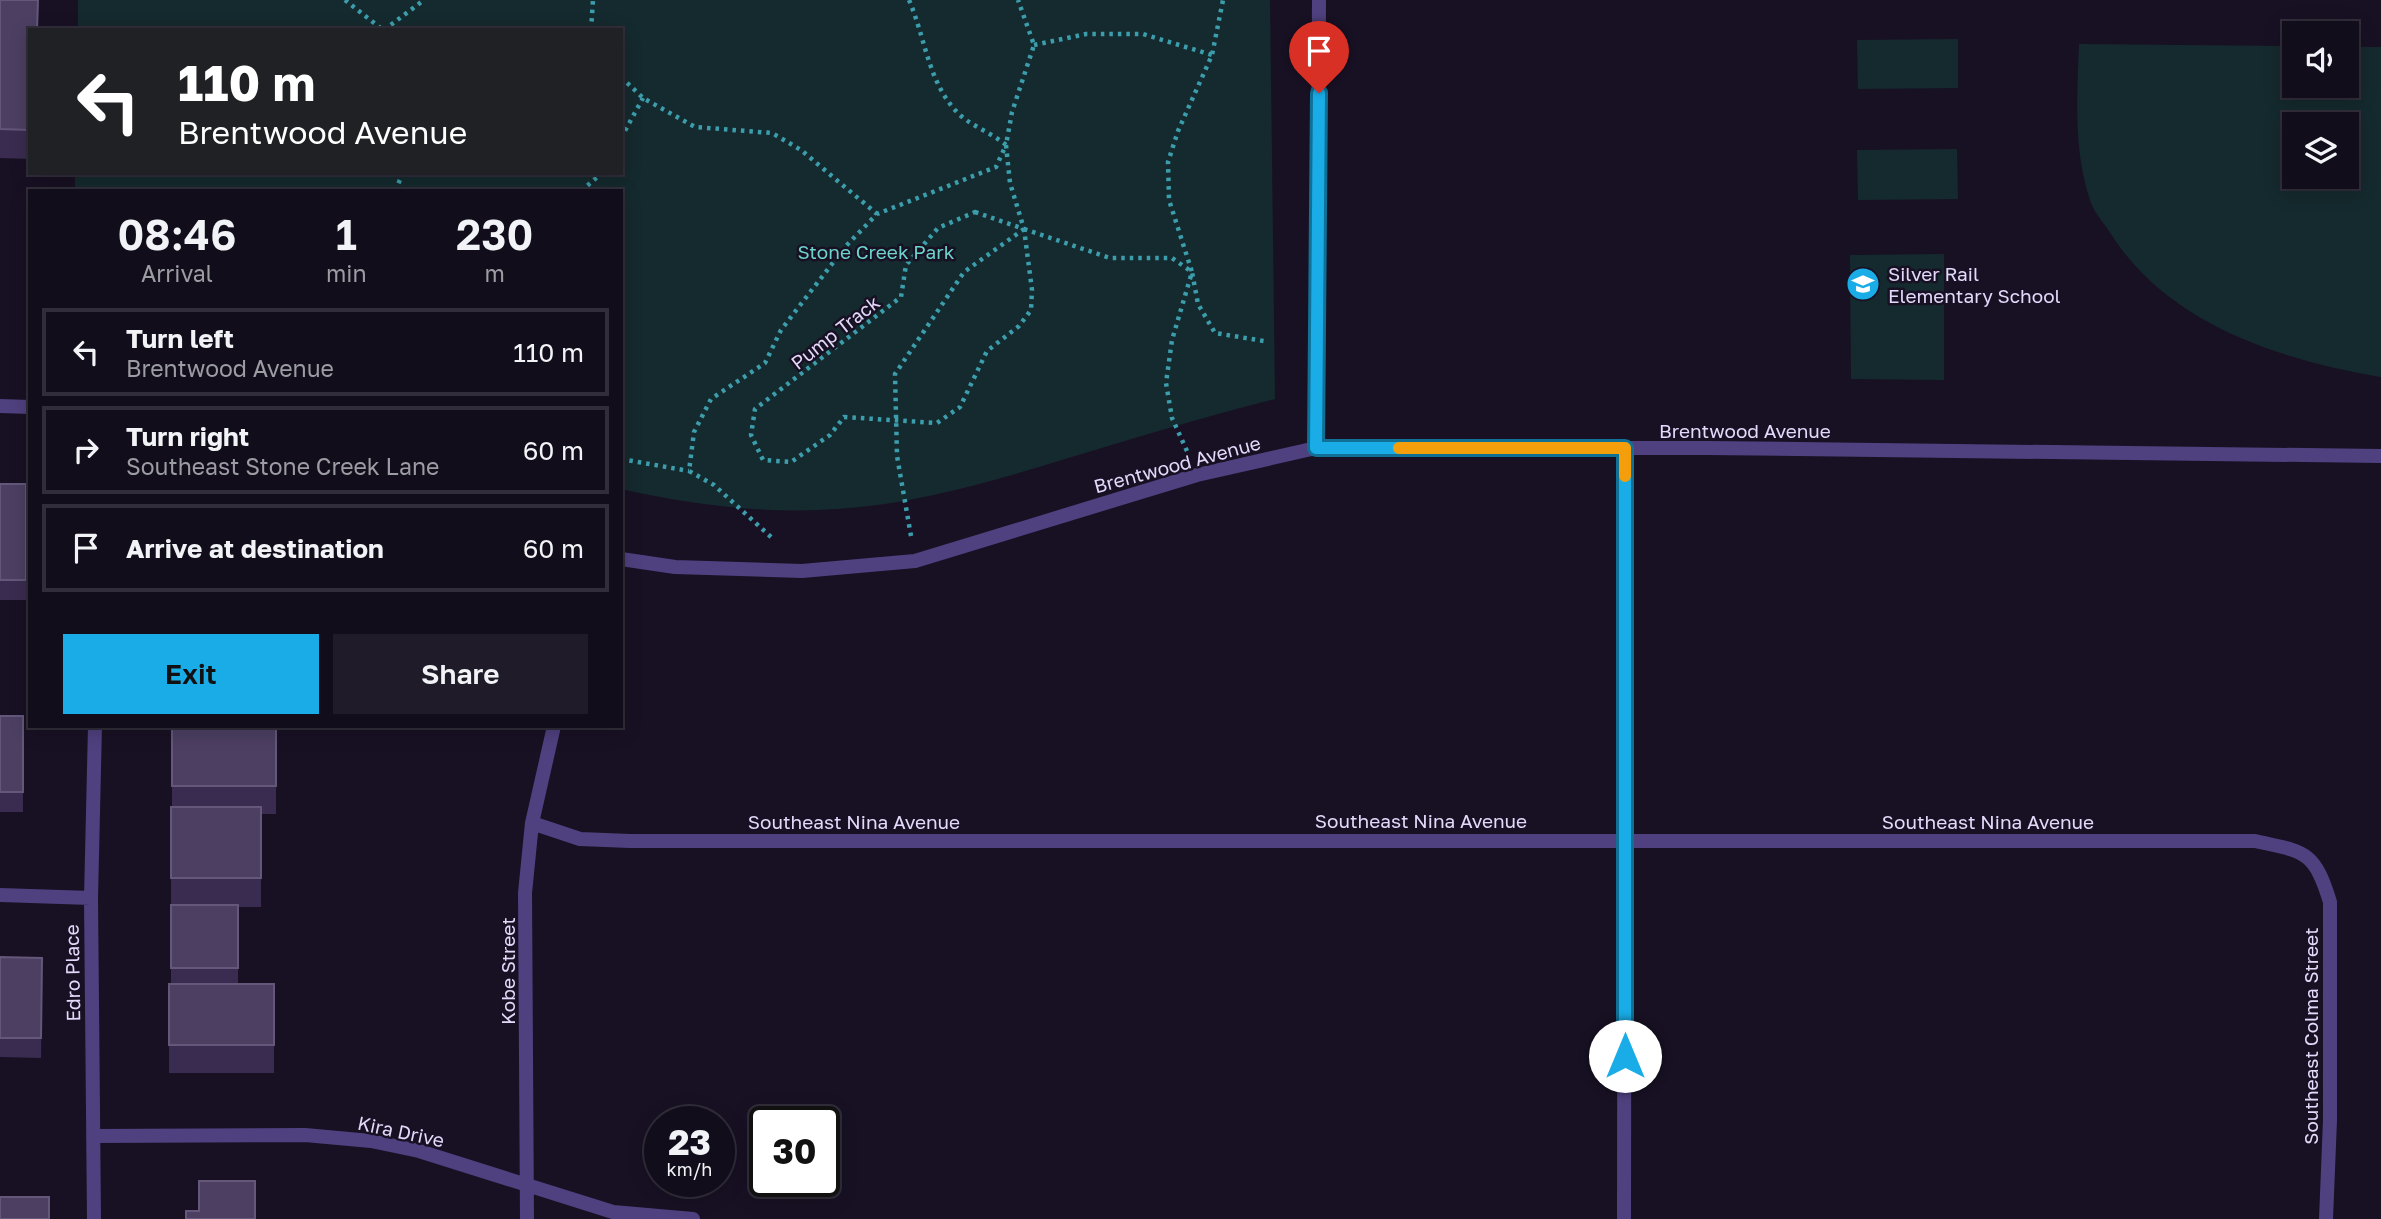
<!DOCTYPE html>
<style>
:root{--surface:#120d1b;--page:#1f1b28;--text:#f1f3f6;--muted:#9c9ca3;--line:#312d3a;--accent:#19ace7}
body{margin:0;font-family:"Golos Text",sans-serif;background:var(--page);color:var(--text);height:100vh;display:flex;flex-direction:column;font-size:26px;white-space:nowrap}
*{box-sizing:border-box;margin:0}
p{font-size:23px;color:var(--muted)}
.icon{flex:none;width:38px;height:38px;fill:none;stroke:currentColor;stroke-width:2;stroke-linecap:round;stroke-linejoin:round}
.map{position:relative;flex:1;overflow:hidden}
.panel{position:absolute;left:28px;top:189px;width:595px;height:539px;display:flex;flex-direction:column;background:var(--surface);border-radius:0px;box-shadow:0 4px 18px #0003,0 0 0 2px var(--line)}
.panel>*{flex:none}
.top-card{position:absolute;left:28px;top:28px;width:595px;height:147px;border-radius:0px;box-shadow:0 4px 18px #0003,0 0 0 2px var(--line);background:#202124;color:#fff;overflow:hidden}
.tools{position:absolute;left:2282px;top:21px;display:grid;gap:14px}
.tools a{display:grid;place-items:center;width:77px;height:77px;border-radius:0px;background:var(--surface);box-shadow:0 4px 18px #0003,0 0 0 2px var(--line);font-size:35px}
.speed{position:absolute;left:644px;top:1106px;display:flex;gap:14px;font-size:35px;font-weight:700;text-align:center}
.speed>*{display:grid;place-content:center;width:91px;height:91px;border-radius:50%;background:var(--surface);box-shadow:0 4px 18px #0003,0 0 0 2px var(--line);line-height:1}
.speed small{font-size:18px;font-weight:400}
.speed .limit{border:4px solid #111;border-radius:10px;background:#fff;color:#111}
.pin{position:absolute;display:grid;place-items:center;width:60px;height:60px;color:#fff;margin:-72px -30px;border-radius:50% 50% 50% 0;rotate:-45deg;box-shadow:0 0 7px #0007}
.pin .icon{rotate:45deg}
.me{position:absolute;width:77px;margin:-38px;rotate:0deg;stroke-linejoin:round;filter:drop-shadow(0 0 5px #0008)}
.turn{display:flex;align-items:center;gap:24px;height:147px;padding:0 35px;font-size:32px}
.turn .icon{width:91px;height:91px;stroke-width:2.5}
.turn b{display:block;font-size:49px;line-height:60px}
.eta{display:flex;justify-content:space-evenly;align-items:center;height:119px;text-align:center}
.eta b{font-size:42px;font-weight:600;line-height:49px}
.button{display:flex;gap:14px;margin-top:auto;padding:14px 35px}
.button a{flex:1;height:80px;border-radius:0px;background:var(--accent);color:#111;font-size:28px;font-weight:600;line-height:80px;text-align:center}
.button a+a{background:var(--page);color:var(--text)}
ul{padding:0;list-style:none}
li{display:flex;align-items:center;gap:21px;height:88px;margin:0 14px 10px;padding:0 21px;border:4px solid var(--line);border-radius:0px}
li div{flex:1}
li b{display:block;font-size:26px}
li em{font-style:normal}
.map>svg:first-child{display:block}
</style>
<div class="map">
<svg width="2381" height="1219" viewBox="0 0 2381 1219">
<rect width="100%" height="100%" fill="#181124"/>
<!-- green -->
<path fill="#152a2e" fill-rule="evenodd" d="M78,0H1270L1275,399C1204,417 1135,438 1065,459C991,482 916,504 837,509C765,514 691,505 621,489V191H75V173H621V30H78Z
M1958,39V88L1858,89L1857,40Z
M2079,44L2294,46V86H2347V47H2381V377C2281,360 2169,325 2111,234C2105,224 2095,214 2091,203C2073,152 2077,97 2079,44ZM2294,124H2347V177H2294Z
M1957,149L1958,199L1858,200L1857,150Z
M1944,254V380L1851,379L1850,255Z"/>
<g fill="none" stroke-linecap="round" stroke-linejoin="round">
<!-- path -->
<path stroke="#3c9eac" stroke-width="4.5" stroke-dasharray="3.5 5" stroke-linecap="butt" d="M345,0L383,30
M909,0C925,37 928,81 956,111C968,125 991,132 1006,145L1012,112L1034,45L1018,0
M384,30L424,0
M591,30L593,0
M1034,45L1086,34H1143L1212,55
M621,77L643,98L695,127L772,133L801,150L877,214
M621,138L643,98
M1006,145L1010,183L1024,229
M395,191L403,173
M581,191L602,173
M975,212L1024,229L1032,290L1031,310L1019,326L987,351L960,407L937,423L844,417L830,435L791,462L763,460L751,435L755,409L901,297L906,265L938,228Z
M1024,229L1110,258H1172L1192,272L1198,304L1215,333L1264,341
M1187,451L1172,418L1166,383L1172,340L1192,272L1169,200L1168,162L1178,131L1212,55L1223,0
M621,459L689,471
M911,536L897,456L895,374L964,272L1024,229
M771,537L714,485L689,471L694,432L711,399L765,363L781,330L845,247L877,214L996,167L1006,145"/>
<!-- street -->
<path stroke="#4f417f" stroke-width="14" d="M0,406L30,407
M1316,448L1319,0
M621,559L675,567L802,571L915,561L1197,475L1316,448H1707L2381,456
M532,823L580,839L630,841H2255C2305,852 2314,850 2330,902V1120L2326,1219
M0,895L91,898
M93,1136L305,1135L371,1141L419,1151L613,1212L693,1219
M94,1219L91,898L95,726
M527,1219L525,893L532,823L554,726
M1624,1219L1625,448"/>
</g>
<!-- wall -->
<path fill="#3a2c50" d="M0,0H39L30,30V159L0,158Z
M0,484H26V600H0Z
M0,716H23V812H0Z
M172,726H276V814H261V907H238V984H274V1073H169V984H171V807H172Z
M0,957L42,958L41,1058L0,1057Z"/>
<!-- shaded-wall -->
<path fill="#251937" d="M38,0H39L38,30H37Z"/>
<!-- building -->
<path fill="#4c3f62" stroke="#64577a" stroke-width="2" d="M0,0H38L37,30H30V130L0,129Z
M0,484H26V580H0Z
M0,716H23V792H0Z
M172,726H276V786H172Z
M171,807H261V878H171Z
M171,905H238V968H171Z
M0,957L42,958L41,1038H0Z
M169,984H274V1045H169Z
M199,1181H255V1219H186V1211H199Z
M0,1197H49V1219H0Z"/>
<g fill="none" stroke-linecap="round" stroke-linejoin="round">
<defs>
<path id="route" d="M1319,93L1316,448H1625V1056"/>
</defs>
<!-- route casing -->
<use href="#route" stroke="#107096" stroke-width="18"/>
<!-- route -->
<use href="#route" stroke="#19ace7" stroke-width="12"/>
<!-- slow -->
<path stroke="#f59e0b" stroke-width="12" d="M1399,448H1625V476"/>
</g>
<!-- icons -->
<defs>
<symbol id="school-disc" viewBox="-11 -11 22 22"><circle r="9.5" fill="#19ace7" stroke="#181124"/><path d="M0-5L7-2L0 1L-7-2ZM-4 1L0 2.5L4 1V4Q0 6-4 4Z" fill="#fff"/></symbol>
</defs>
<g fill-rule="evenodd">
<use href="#school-disc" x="1844" y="265" width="38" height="38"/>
</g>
<g text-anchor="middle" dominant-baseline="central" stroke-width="5" stroke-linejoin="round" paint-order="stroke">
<!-- park labels -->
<g font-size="19" fill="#6cd4cd" stroke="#181124">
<text x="876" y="251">Stone Creek Park</text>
</g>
<!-- poi labels -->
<g font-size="19" fill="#e3d9fb" stroke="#181124" text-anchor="start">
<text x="1888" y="273">Silver Rail<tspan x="1888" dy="22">Elementary School</tspan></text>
</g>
<!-- street labels -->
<g font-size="19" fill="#e3d9fb" stroke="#181124">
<text transform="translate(835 332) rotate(-38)">Pump Track</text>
<text x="1745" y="430">Brentwood Avenue</text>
<text transform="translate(1177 464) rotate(-15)">Brentwood Avenue</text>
<text x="1421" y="820">Southeast Nina Avenue</text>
<text x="854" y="821">Southeast Nina Avenue</text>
<text x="1988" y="821">Southeast Nina Avenue</text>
<text transform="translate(507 971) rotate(-90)">Kobe Street</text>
<text transform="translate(72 973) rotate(-91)">Edro Place</text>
<text transform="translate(2310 1036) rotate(-90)">Southeast Colma Street</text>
<text transform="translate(401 1131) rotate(12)">Kira Drive</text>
</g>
</g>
</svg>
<div class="tools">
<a><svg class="icon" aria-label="sound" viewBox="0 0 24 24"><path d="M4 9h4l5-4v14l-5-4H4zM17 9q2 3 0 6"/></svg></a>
<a><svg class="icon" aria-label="layers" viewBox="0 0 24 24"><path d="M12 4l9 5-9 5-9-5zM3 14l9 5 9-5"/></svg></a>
</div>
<div class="speed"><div>23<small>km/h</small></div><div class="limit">30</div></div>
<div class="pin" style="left:1319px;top:93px;background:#d93025"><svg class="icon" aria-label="arrive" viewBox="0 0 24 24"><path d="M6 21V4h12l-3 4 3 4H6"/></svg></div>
<svg class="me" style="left:1625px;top:1056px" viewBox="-20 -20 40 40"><circle r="19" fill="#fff"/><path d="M0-13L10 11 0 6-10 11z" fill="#19ace7"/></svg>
<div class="top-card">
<div class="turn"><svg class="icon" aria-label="left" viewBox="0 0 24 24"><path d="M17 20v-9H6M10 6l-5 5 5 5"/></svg><div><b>110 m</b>Brentwood Avenue</div></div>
</div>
<section class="panel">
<div class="eta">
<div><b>08:46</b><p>Arrival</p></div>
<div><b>1</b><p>min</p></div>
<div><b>230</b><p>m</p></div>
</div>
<ul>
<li><svg class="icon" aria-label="left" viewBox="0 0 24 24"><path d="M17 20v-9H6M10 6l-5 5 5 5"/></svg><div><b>Turn left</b><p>Brentwood Avenue</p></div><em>110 m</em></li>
<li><svg class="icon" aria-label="right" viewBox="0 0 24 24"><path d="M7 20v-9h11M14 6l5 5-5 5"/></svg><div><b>Turn right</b><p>Southeast Stone Creek Lane</p></div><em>60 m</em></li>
<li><svg class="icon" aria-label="arrive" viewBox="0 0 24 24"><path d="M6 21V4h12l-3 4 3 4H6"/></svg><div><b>Arrive at destination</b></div><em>60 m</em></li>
</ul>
<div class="button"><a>Exit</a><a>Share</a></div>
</section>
</div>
